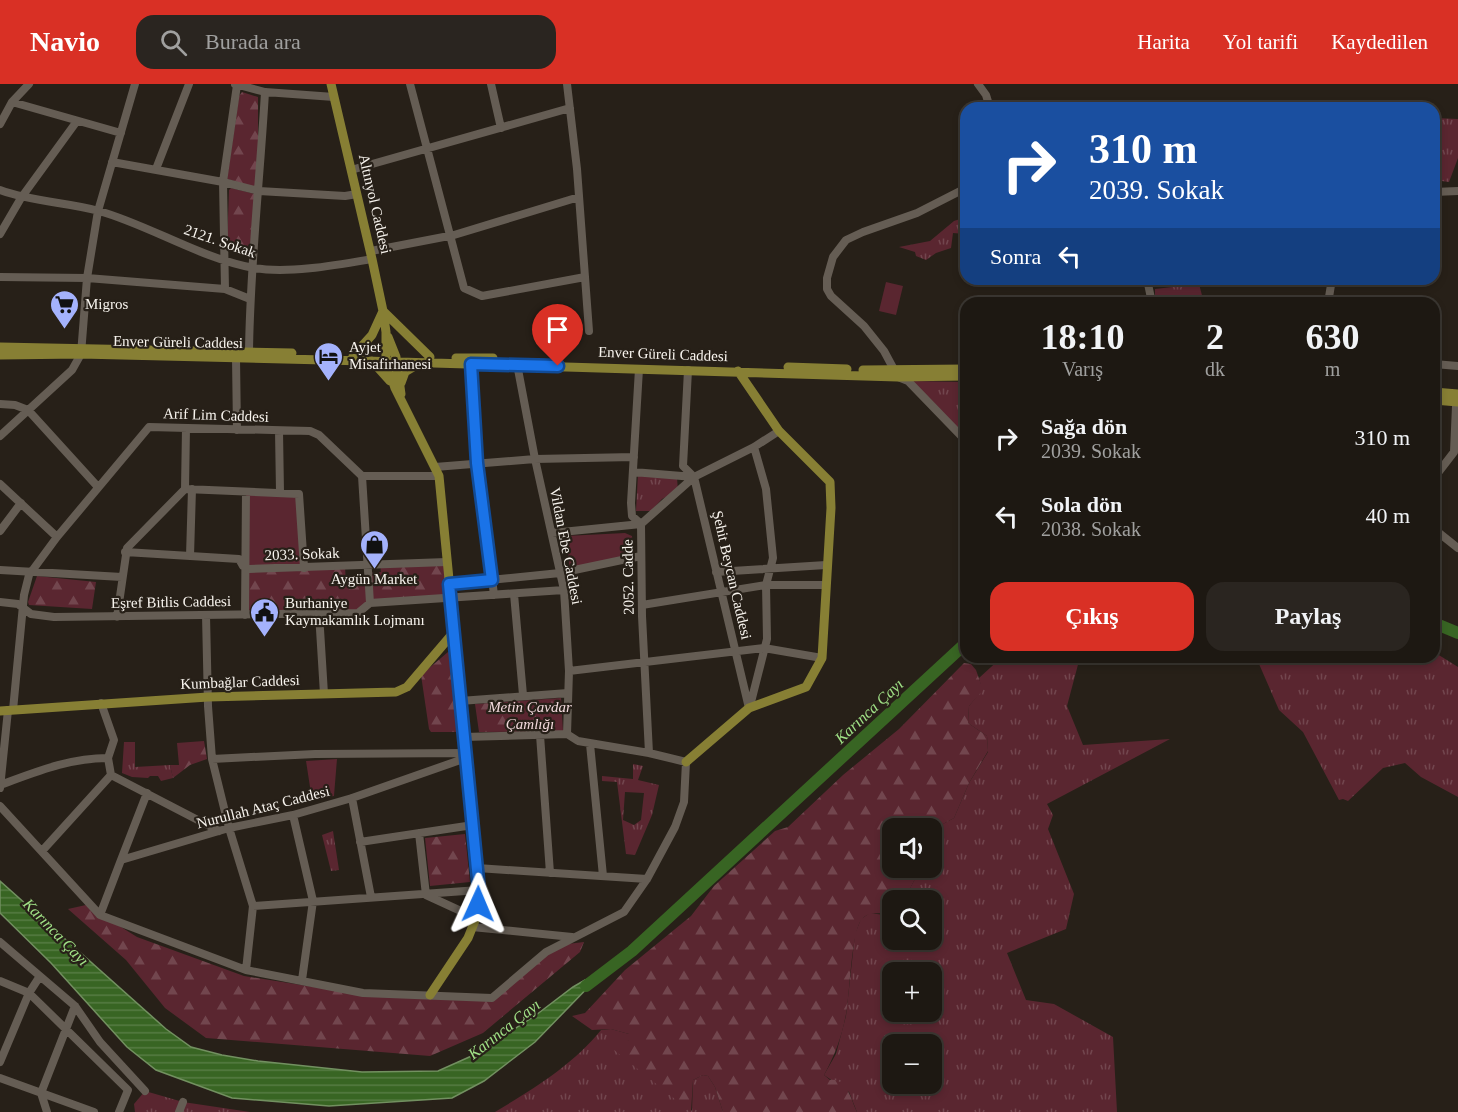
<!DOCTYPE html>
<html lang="tr">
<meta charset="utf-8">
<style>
:root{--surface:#1d1812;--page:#2a2520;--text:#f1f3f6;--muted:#a0a09f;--line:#3b3732;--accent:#d93025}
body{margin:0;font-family:"Times New Roman",serif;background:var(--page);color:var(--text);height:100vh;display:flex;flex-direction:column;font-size:22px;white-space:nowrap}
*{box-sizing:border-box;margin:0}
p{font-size:20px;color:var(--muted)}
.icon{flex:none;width:33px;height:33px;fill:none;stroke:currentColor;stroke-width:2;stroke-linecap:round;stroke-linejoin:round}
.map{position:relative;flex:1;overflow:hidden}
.drawer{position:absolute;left:960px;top:213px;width:480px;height:366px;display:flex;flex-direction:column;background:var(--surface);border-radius:18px;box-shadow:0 3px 9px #0003,0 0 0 2px var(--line)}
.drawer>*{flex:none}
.hud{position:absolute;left:960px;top:18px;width:480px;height:183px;border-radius:18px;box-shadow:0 3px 9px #0003,0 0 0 2px var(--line);background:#1a4fa0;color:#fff;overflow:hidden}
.controls{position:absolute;left:882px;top:734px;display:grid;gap:12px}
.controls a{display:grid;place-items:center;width:60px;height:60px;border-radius:12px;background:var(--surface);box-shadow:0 3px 9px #0003,0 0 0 2px var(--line);font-size:30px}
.pin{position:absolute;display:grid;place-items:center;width:51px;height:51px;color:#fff;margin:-62px -26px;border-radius:50% 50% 50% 0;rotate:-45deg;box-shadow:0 0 6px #0007}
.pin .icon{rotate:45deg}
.me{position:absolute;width:66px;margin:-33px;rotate:1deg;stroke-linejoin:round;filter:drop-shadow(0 0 4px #0008)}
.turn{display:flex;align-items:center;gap:21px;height:126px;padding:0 30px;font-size:27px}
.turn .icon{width:78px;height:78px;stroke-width:2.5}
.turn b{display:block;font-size:42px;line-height:51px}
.then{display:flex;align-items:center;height:57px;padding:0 30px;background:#0003;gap:12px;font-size:22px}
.eta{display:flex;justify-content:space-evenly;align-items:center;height:102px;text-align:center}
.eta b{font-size:36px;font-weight:700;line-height:42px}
.action{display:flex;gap:12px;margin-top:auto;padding:12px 30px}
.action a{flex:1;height:69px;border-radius:18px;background:var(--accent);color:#fff;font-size:24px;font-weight:700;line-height:69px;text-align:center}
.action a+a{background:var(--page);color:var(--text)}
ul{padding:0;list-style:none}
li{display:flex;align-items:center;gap:18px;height:78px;padding:0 30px}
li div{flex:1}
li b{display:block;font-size:22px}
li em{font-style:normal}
header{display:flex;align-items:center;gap:36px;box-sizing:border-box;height:84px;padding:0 30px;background:var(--accent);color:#fff}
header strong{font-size:28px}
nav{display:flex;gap:33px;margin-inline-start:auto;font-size:21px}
.search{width:420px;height:54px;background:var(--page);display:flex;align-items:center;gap:15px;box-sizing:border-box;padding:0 21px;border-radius:18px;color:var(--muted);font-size:22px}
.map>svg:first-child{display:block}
</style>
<header>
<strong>Navio</strong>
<div class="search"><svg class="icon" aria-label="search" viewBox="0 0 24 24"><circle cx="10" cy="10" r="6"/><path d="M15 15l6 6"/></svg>Burada ara</div>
<nav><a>Harita</a><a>Yol tarifi</a><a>Kaydedilen</a></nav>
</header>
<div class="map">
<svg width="1458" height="1028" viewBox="0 0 1458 1028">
<defs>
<pattern id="grass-tufts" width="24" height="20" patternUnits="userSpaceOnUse" patternTransform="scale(1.5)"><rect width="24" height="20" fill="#5a2630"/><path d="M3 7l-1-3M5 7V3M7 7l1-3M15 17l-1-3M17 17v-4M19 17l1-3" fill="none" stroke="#72464e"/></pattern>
<pattern id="forest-firs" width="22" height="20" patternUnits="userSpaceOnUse" patternTransform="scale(1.5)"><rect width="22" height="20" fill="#5a2630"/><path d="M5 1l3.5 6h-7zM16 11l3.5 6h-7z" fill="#72464e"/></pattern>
<pattern id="water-rules" width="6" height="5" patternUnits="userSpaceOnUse" patternTransform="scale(1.5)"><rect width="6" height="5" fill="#386523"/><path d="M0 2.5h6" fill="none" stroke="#567c43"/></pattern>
</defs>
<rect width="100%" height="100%" fill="#272018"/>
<!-- grass -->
<path fill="url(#grass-tufts)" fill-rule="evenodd" d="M1434,34L1458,35V74L1449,98L1434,96Z
M966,133V150L953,149L951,164L936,169L926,176L916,172L915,168L899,163L930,157L954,137Z
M1199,200L1204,219H1155V205Z
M912,297L966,298V357Z
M638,390L677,394L678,407L662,415L651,427H636Z
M1434,568L1458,583V713L1421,693L1405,679L1383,684L1348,717L1343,715L1339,716L1303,648L1279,626L1256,573H1434Z
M1002,573H1080L1067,622L1083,661L1170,655L1047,720L1053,731L1048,745L1074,810L1066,845L1007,869L1026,916L1054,920L1113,953L1117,1028H857L849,1008L824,991L836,970L846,932L855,850L861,835L870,829L884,831L892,829V855H932V816H904L915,795L932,783V746L954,734L969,699L988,668L987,652L968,639L969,622L982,606L979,594ZM892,888H932V927H892ZM892,960H932V999H892Z
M124,658H135V683L170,681L173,694L161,697L158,692H150L148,694L132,693L122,689Z
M633,680L643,682L638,696L659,701L652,731L635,771L626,770L617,698L602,697V692L633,695ZM625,708L644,709L641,736L634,741L623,736Z
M333,747L339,786L331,787L322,751Z
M611,945L629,950V956L626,958L692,1027L693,996L703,991L708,992L715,1003L723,1028H495C533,1005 573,981 601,946Z
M145,1007L183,1018L250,1028H135L134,1020Z"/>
<!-- forest -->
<path fill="url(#forest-firs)" d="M242,8L258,13V100L255,103L227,95L239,12Z
M231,104L255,110L250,168L229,165L227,162L229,106Z
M447,478L451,514L371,519L358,529L245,531L246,484L345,482L346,501L368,489L381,488L380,480Z
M37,492L96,498L92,525L29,521L28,518Z
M448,568L451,569L458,648H431L429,645L421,591Z
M964,579L971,580L976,586L983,606L969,622L968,639L987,652L988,667L969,699L954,734L932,746V744H892V783L930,784L915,795L904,816H892V829C882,831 870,826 862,835C851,847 850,910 846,930C842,952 835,971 824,991L830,996C847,994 851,1016 857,1028H723L715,1003L708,992L703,991L693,996L691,1028L613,965L616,959L629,956V950L611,945L592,946L572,932L585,929L625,886L691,832L714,802L775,747L788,743L843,691L899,645Z
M561,614L563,647L479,648L475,620Z
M204,657L207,675L190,681L173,694L170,681H179L177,659Z
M465,750L470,798L430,802L425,754Z
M86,821L137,853L244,892L333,906L494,914L551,862L584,858L580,868L483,949L430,972L206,954L165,924L126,876L68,825Z"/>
<!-- park -->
<path fill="#5a2630" d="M886,198L903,202L896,231L879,227Z
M246,408L297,409L304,484L249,485Z
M625,449L632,452L634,470L570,485L565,452Z
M337,675L334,712L312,716L306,677Z"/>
<!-- water -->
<path fill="url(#water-rules)" stroke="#729060" stroke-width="1.5" d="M0,797L166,945L191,963L222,971L258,977L362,988L438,987L476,970L536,931L573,903L585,896L599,892L535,958L484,997L452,1014L329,1022L232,1014L156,986L127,963L51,879L0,829Z"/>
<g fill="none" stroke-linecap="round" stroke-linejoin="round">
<!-- river -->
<path stroke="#386523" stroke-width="12" d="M1434,539L1458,549
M586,902L632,867L966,559"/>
<!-- minor -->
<path stroke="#655d54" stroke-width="8" d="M235,0L265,8L334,13
M410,0L464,204L482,212L585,193
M491,0L501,44
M567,0L577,85L589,247
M978,0L986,11L990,24
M237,1L223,98L225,205L250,215
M12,18L121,49
M0,40L12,18L29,0
M112,78L223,98L259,107L345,112L357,110
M156,85L189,0
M351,86L570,24
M966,104L917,129L863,148L846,156L833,173L827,194V205L831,212L864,242L884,267L898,293L908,297L966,357
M0,106C33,118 66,118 99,127C149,141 202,175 254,184C288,190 337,181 372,175
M1434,108L1458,107
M0,150L21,114L77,37
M371,167L454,151L579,113
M0,193L87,194L225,205
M1147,195L1152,219
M1328,219L1332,195
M249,268C250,181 260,95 265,8
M236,274L237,346
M471,280L478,379L494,511
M517,280L535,375L564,506L569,587L567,650
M1434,280L1458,282
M639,285L631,419L632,432L641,440L642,532L649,669
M688,286L683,382L694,393L749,624
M0,320L15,321L28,326L98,403
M186,344L185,405L299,410L304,484
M279,347L280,408
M0,352L72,286L81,270L87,194L98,127L135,0
M435,383L535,375L634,373
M633,388L694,393
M362,392H439
M1434,394L1454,368L1456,322
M0,400L57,453
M1434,445L1458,464
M0,447L21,419
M552,449L641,440L694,393L754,363L779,347
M125,468L239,475L243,482L249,485L447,478
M190,472L192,405
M0,486L122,493
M716,488L826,481
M449,500L560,489L641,472
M514,510L523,611
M0,518L18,520L31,530L54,533L358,529L370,519L564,506
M642,521L766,501H825
M319,529L324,610
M206,531L208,622L212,675L229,744L253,822L246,886
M245,531L246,408
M117,533L127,464L185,405
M569,587L764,564L822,574
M460,617L568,609
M101,619L114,656L108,674
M750,622L767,555L766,501L773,474L766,405L754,363
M13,626L24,511L29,491L57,453L149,343L310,347L319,351L362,392L370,519
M540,651L550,789
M590,660L603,792
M212,675L315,670L466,669
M0,701C36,688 69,674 108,674L111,691L219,747
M0,704L8,626
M352,714L371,813
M0,722L100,831L246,886L363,909L492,914L546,868L624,828L647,795L675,743L684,718L686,678L649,669L578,657L567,650L464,653
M293,731L313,817L302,896
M419,749L426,811L476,834
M360,758L473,741
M42,767L111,691
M121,776L147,709
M477,784L647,795
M253,822L479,806
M100,831L121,776L229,744L293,731L352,714L466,674
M472,843L572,853
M0,858L75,922L100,958L145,1007
M0,897L29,909L128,1006L119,1028
M0,978L29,909L40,892
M0,994L94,1028
M41,1009L75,922
M41,1009L47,1028
M179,1028L183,1018"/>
<!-- major -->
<path stroke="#877f34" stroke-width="9" d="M331,0L372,175L383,227L386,248V277L395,304L439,392L479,806L476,834L468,854L430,911
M388,253L396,273L401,310
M0,263L292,269
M0,271L81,270L365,277L898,293L966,292
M353,272L372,251L383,227L430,273
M456,274H493
M372,277L390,297
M788,283L847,285
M863,286L966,285
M401,299L405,288L420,279
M1434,308L1458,310
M1434,316L1458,318
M0,627L208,613L396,608L407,603L454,548
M686,678L749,624L806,603L822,574L831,424L830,398L779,347L738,287"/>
</g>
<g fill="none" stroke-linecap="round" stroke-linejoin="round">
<defs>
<path id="route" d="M478,820L479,806L449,500L492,496L477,379L471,280L558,282"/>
</defs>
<!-- route casing -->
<use href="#route" stroke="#114b97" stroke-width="15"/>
<!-- route -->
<use href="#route" stroke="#1a73e8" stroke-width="10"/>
</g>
<!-- icons -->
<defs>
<symbol id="supermarket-pin" viewBox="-11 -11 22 30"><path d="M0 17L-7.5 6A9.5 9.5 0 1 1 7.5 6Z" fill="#a4b2fc" stroke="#272018"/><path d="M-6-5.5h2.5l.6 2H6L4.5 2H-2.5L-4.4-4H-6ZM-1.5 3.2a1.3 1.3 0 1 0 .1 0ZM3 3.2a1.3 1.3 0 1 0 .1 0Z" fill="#111"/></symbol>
<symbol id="hotel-pin" viewBox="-11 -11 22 30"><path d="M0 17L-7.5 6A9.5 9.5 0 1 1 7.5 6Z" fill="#a4b2fc" stroke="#272018"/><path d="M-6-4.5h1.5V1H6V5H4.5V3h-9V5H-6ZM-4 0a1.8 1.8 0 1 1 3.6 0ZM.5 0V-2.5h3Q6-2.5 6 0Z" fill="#111"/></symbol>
<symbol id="shop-pin" viewBox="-11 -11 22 30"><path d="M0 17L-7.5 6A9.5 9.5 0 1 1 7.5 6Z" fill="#a4b2fc" stroke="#272018"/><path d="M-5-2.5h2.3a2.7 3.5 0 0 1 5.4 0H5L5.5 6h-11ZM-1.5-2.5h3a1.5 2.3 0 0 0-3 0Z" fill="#111"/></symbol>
<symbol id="civic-pin" viewBox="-11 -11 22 30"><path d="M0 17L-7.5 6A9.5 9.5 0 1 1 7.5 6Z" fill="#a4b2fc" stroke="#272018"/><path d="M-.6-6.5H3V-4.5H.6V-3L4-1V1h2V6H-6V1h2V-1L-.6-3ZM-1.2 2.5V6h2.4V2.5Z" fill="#111"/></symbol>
</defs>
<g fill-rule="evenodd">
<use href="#supermarket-pin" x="48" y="204" width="33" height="45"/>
<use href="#hotel-pin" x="312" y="256" width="33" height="45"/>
<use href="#shop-pin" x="358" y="444" width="33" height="45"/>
<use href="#civic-pin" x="248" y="512" width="33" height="45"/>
</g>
<g text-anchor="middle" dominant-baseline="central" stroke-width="4.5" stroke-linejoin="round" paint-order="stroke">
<!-- street labels -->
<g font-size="15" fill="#f8f4ee" stroke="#272018">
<text transform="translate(375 120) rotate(77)">Altınyol Caddesi</text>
<text transform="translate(220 157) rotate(19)">2121. Sokak</text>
<text transform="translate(178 258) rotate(1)">Enver Güreli Caddesi</text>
<text transform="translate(663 270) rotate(2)">Enver Güreli Caddesi</text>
<text transform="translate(216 331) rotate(2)">Arif Lim Caddesi</text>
<text transform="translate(566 462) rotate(79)">Vildan Ebe Caddesi</text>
<text transform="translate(302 470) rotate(-2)">2033. Sokak</text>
<text transform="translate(732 491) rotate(77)">Şehit Beycan Caddesi</text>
<text transform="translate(628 493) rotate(-91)">2052. Cadde</text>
<text transform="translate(171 518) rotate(-1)">Eşref Bitlis Caddesi</text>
<text transform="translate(240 598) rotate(-2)">Kumbağlar Caddesi</text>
<text transform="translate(263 723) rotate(-14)">Nurullah Ataç Caddesi</text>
</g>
<!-- poi labels -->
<g font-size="15" fill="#f8f4ee" stroke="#272018" text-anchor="start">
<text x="85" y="220">Migros</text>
<text x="349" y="263">Ayjet<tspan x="349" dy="17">Misafirhanesi</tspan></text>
<text x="374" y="495" text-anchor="middle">Aygün Market</text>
<text x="285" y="519">Burhaniye<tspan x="285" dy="17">Kaymakamlık Lojmanı</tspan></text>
</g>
<!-- park labels -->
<g font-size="15" font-style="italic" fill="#f2d9dc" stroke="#272018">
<text x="530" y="623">Metin Çavdar<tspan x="530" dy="17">Çamlığı</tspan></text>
</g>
<!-- water labels -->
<g font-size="16" font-style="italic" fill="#a0e186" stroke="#272018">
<text transform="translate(869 627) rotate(-43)">Karınca Çayı</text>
<text transform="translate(56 848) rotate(46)">Karınca Çayı</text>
<text transform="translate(504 945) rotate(-38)">Karınca Çayı</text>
</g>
</g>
</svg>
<div class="controls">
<a><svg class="icon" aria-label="sound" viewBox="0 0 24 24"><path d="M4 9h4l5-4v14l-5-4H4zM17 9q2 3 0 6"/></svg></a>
<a><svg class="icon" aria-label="search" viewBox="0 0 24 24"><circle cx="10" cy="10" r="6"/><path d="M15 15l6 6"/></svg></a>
<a>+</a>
<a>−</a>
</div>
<div class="pin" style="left:558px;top:282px;background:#d93025"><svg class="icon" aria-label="arrive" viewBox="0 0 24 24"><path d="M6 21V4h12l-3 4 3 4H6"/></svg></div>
<svg class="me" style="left:478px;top:820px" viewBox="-20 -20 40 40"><path d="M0-17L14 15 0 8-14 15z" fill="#1a73e8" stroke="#fff" stroke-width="4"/></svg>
<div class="hud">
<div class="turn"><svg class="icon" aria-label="right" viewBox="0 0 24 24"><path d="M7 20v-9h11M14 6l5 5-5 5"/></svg><div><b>310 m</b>2039. Sokak</div></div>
<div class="then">Sonra<svg class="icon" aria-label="left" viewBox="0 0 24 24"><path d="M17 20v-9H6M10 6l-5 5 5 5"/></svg></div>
</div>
<section class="drawer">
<div class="eta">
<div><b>18:10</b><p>Varış</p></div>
<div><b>2</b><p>dk</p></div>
<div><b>630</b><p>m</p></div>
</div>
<ul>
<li><svg class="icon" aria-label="right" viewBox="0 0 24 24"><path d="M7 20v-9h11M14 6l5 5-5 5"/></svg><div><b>Sağa dön</b><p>2039. Sokak</p></div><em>310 m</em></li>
<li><svg class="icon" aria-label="left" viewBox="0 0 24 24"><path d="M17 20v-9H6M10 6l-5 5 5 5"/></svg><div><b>Sola dön</b><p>2038. Sokak</p></div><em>40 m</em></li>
</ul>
<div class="action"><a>Çıkış</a><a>Paylaş</a></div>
</section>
</div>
